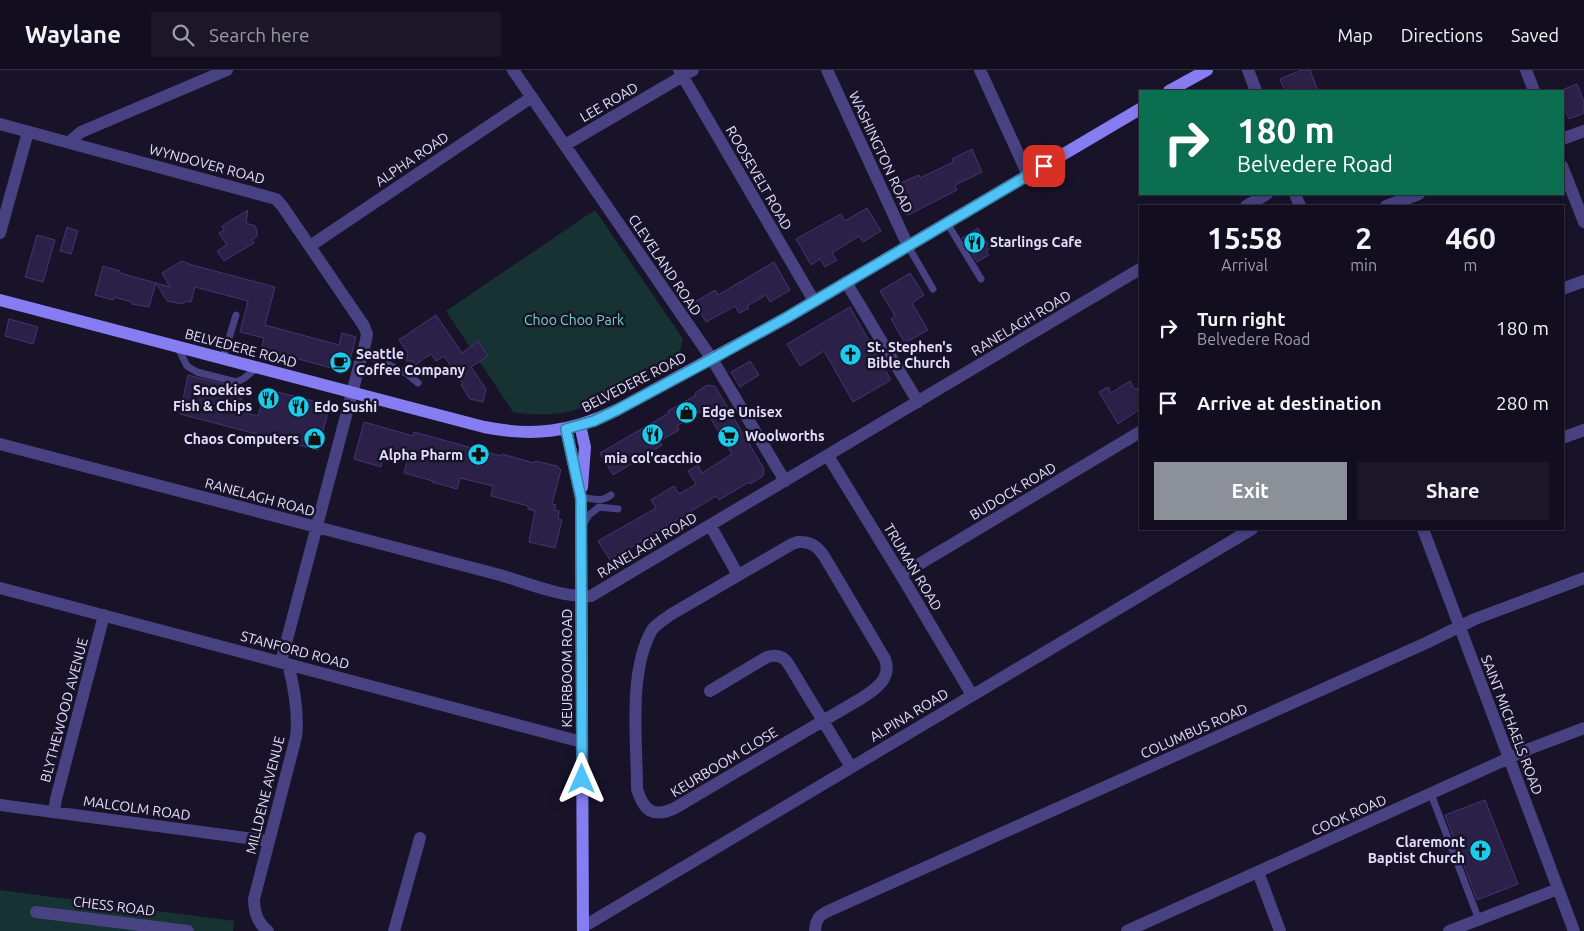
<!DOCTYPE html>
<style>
:root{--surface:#120e1f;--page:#1b1728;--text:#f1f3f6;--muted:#9c9ca4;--line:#312e3d;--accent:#8c9099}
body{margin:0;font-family:Ubuntu,sans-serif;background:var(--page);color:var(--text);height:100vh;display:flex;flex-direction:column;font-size:19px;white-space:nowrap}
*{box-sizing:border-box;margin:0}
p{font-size:16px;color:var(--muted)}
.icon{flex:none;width:28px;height:28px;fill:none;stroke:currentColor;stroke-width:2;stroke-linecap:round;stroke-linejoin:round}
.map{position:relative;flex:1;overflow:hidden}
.details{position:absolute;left:1139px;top:135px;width:425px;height:325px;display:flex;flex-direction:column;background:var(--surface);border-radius:0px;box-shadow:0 2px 8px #0003,0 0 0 1px var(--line)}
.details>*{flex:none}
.top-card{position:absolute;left:1139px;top:20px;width:425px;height:105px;border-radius:0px;box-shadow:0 2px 8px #0003,0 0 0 1px var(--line);background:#0b6e4f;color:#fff;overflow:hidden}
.pin{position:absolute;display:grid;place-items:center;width:42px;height:42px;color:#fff;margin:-21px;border-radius:10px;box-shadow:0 2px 8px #0006}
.me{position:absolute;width:55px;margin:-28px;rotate:0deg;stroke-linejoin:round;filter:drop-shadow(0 0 4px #0008)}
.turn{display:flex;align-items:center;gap:18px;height:105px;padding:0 15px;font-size:22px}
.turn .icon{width:65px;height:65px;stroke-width:2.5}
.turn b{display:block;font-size:35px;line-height:42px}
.eta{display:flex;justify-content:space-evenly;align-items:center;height:85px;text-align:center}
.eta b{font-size:30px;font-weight:600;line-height:35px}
.action{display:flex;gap:10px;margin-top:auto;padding:10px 15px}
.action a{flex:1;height:58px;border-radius:0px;background:var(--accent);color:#fff;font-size:20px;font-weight:600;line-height:58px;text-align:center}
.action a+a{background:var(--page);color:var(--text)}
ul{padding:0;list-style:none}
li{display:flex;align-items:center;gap:15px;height:75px;padding:0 15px}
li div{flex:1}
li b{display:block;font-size:19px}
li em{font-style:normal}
header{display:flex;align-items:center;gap:30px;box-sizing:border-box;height:70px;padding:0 25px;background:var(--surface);border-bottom:1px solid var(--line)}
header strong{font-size:24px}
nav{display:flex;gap:28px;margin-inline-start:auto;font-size:18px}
.search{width:350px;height:45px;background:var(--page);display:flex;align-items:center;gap:12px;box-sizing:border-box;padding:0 18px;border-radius:0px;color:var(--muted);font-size:19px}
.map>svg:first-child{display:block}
</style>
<header>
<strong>Waylane</strong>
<div class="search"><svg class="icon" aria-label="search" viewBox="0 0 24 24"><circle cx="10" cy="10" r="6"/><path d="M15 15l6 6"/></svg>Search here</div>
<nav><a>Map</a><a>Directions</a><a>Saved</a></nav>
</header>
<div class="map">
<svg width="1584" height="861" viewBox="0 0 1584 861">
<rect width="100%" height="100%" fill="#181329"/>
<!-- green -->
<path fill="#173232" d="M595,140L683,269L680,282L596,328C578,347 536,346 513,342L446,241Z
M0,820L234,851L233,861H0Z"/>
<!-- building -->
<path fill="#2b2148" stroke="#443572" d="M1302,0H1310L1318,21H1285L1280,9Z
M1577,14L1584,32V43L1569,49L1562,33V20Z
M972,79L982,102L955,115L957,120L908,145L894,116L919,105L920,108L953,92L952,89Z
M867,138L881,161L863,172L859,166L832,183L837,190L825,197L820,189L811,195L796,169L841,144L845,151Z
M248,140L246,153L255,156L257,161V166L252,170L254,173L224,191L217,181L227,175L219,163L224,160L222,156Z
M67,157L78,161L71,184L60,181Z
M978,158L990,178L986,181L989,185L977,192L962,168Z
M37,165L55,170L43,212L25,207Z
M182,191L192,195L275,217L265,255L339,275L342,263L356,267L349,294L339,300L261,279L264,268L240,262L248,231L195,217L191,232L187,231L182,234L167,231L156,213L170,217L162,203Z
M774,192L790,220L770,232L766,225L747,236L749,238L739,243L735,236L706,252L695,232L715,220L718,225Z
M103,196L120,201V203L156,213L149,237L132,234V232L114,227L113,230L95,225Z
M910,203L924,225L912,233L928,260L905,273L891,249L895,246L880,221Z
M850,237L891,310L853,332L824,281L800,296L787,274Z
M436,245L462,283L478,271L488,286L471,297L486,319L483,332L470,329L461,315L463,314L444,286L436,291L431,284L415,295L413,291H406L408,283L399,270Z
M9,249L38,257L33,274L5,266Z
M750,291L759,305L740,317L731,302Z
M188,305L244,319L238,341L258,346L265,323L272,325L273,321L322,333L328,342L318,380L180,344Z
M1130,311L1134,319L1137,318L1140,324V339L1118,354L1099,322L1108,317L1111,323Z
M707,315L715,316L764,399L763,406L750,414L749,412L719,430L716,426L610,490L598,471L656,438L651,430L674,416L679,424L696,414L688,401L698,395L702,403L732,384L705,339L677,356L679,360L660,371L662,375L613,405L600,383L669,343L668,341L696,325L695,323Z
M364,352L413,366L414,362L501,386L502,384L534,393L535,391L557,396L561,400L552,434L556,435L554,440L559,441L558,449L562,450L555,478L529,472L535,441L528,439V436L491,426L493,416L460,408L457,419L432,412L433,411L404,403L407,391L384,384L381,397L354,389Z
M1485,730L1518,814L1477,830L1445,745Z"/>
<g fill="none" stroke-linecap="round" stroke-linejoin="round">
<!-- lane -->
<path stroke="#484283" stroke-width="7" d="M947,153L981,209
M908,176L933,219
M177,276L187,296L197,302L236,312L243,309L257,298
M363,283L406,303L418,313
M223,288L236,245
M581,428C593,428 601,433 611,425
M583,455L589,445L599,437L618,439
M1431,724L1479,850"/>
<!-- street -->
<path stroke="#484283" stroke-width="12" d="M513,0L712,289L785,411
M679,0L814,231
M827,0L908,176
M980,0L1028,105
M1248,0L1256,21
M1526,0L1534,21
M0,54L276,129L283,137L364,256L367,264L366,270L281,592
M1562,69L1584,61
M69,72L81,62L227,0
M565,75L693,0
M1562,96L1584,152
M1295,124L1300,136
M1246,136L1267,124
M1386,136L1419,124
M0,163L28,62
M310,176L532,27
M846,212L918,332
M1562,219L1584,211
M1562,368L1584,360
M0,374L500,505C527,513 563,528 591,526L1140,199
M828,386L901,505L972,625
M710,455L738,505
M1423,459L1574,861
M798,472C810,471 817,476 824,486L885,589C892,608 876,619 862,628L675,738C654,748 644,742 637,719C637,672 628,601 652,560C656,554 664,550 670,545L792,474Z
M901,505L1140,362
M0,518L582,672
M710,621L767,587C777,584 784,586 789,595L851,697
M0,735L269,771
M54,742L56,729L104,545
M1258,802L1280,861
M36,842L188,861
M583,857L1252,459
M268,861C257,853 254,842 254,829L296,667C299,643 294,617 288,594
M394,861L420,768
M815,861C816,845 822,844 835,838L1426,573L1475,549L1584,508
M1127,861L1529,679L1584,658
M1449,861L1558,819"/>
<!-- secondary -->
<path stroke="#877df3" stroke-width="12" d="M1169,21L1207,0
M0,230L484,357C534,367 571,362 617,340L786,248L1140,39
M580,355L585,377L582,417
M566,359L581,428L583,861"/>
</g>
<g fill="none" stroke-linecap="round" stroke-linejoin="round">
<defs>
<path id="route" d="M582,709L581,428L566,359L594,351L617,340L712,289L786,248L1044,96"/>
</defs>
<!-- route casing -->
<use href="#route" stroke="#337fa1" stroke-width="12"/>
<!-- route -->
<use href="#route" stroke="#4fc3f7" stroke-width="9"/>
</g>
<!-- icons -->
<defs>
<symbol id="restaurant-disc" viewBox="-11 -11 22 22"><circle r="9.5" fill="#1bcbea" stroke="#181329"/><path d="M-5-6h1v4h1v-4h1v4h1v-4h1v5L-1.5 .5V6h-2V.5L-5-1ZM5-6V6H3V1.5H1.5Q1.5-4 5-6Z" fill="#111"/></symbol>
<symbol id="church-disc" viewBox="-11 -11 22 22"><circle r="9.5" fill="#1bcbea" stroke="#181329"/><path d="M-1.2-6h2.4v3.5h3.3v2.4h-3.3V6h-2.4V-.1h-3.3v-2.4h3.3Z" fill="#111"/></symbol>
<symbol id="cafe-disc" viewBox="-11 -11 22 22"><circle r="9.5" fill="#1bcbea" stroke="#181329"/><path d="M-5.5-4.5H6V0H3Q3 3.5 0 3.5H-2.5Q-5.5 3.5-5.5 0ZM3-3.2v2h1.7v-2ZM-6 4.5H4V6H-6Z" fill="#111"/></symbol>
<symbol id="shop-disc" viewBox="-11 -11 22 22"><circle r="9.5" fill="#1bcbea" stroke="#181329"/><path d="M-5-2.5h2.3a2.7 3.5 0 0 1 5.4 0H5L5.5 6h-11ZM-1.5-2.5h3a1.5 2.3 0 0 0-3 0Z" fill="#111"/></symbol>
<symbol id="supermarket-disc" viewBox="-11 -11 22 22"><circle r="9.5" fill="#1bcbea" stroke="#181329"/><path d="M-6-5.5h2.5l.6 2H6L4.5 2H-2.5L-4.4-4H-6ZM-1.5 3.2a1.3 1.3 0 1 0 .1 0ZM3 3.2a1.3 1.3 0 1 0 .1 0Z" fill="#111"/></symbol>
<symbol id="pharmacy-disc" viewBox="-11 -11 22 22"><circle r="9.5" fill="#1bcbea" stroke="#181329"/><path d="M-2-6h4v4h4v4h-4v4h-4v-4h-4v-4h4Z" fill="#111"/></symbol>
</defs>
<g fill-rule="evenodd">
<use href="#restaurant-disc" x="962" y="160" width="25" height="25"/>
<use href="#church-disc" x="838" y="272" width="25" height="25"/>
<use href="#cafe-disc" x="328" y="280" width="25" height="25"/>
<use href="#restaurant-disc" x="256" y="316" width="25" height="25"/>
<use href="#restaurant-disc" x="286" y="324" width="25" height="25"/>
<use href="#shop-disc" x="674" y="330" width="25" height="25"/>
<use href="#restaurant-disc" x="640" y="352" width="25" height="25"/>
<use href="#supermarket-disc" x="716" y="354" width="25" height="25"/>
<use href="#shop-disc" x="302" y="356" width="25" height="25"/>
<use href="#pharmacy-disc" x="466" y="372" width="25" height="25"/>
<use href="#church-disc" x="1468" y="768" width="25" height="25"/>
</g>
<g text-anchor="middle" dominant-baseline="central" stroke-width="5" stroke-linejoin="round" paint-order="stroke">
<!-- street labels -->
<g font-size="14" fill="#e3defc" stroke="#181329">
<text transform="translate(609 32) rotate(-30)">LEE ROAD</text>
<text transform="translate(881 82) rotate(65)">WASHINGTON ROAD</text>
<text transform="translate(412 89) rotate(-34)">ALPHA ROAD</text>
<text transform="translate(207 94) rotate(15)">WYNDOVER ROAD</text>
<text transform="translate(759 108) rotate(60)">ROOSEVELT ROAD</text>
<text transform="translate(665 195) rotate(56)">CLEVELAND ROAD</text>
<text transform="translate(1021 253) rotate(-31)">RANELAGH ROAD</text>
<text transform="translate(241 278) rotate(15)">BELVEDERE ROAD</text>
<text transform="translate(634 312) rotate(-27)">BELVEDERE ROAD</text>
<text transform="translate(1013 421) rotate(-31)">BUDOCK ROAD</text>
<text transform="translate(260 427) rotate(15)">RANELAGH ROAD</text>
<text transform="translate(647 475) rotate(-31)">RANELAGH ROAD</text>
<text transform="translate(913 497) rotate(59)">TRUMAN ROAD</text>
<text transform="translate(295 580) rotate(15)">STANFORD ROAD</text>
<text transform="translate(567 598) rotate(-90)">KEURBOOM ROAD</text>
<text transform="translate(64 640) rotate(-75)">BLYTHEWOOD AVENUE</text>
<text transform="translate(909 645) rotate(-31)">ALPINA ROAD</text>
<text transform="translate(1512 655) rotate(69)">SAINT MICHAELS ROAD</text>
<text transform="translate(1194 661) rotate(-24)">COLUMBUS ROAD</text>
<text transform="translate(724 692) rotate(-31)">KEURBOOM CLOSE</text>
<text transform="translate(265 725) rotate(-76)">MILLDENE AVENUE</text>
<text transform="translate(137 738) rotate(8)">MALCOLM ROAD</text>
<text transform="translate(1349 745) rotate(-24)">COOK ROAD</text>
<text transform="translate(114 836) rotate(7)">CHESS ROAD</text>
</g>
<!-- poi labels -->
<g font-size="14" font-weight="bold" fill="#e3defc" stroke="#181329" text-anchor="start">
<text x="990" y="172">Starlings Cafe</text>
<text x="867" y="277">St. Stephen's<tspan x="867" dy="16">Bible Church</tspan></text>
<text x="356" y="284">Seattle<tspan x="356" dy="16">Coffee Company</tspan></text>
<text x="252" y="320" text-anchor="end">Snoekies<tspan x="252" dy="16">Fish &amp; Chips</tspan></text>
<text x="314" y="337">Edo Sushi</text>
<text x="702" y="342">Edge Unisex</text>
<text x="745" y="366">Woolworths</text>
<text x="299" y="369" text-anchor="end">Chaos Computers</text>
<text x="463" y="385" text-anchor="end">Alpha Pharm</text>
<text x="653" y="388" text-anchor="middle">mia col'cacchio</text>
<text x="1465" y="772" text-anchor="end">Claremont<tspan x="1465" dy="16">Baptist Church</tspan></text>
</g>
<!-- park labels -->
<g font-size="14" fill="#6fd7c2" stroke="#181329">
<text x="574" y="250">Choo Choo Park</text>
</g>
</g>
</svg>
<div class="pin" style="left:1044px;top:96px;background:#d93025"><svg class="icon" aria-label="arrive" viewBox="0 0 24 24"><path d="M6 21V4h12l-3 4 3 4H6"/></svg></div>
<svg class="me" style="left:582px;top:709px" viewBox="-20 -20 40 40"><path d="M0-17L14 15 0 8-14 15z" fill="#4fc3f7" stroke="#fff" stroke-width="4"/></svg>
<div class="top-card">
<div class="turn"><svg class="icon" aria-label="right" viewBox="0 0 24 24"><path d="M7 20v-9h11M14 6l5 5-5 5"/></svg><div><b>180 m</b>Belvedere Road</div></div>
</div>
<section class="details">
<div class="eta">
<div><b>15:58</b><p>Arrival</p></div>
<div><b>2</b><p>min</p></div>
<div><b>460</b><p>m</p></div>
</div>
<ul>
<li><svg class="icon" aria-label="right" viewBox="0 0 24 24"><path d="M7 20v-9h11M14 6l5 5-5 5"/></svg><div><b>Turn right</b><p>Belvedere Road</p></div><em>180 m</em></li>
<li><svg class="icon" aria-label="arrive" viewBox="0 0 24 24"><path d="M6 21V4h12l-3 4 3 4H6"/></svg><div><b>Arrive at destination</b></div><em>280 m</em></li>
</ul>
<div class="action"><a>Exit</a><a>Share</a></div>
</section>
</div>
